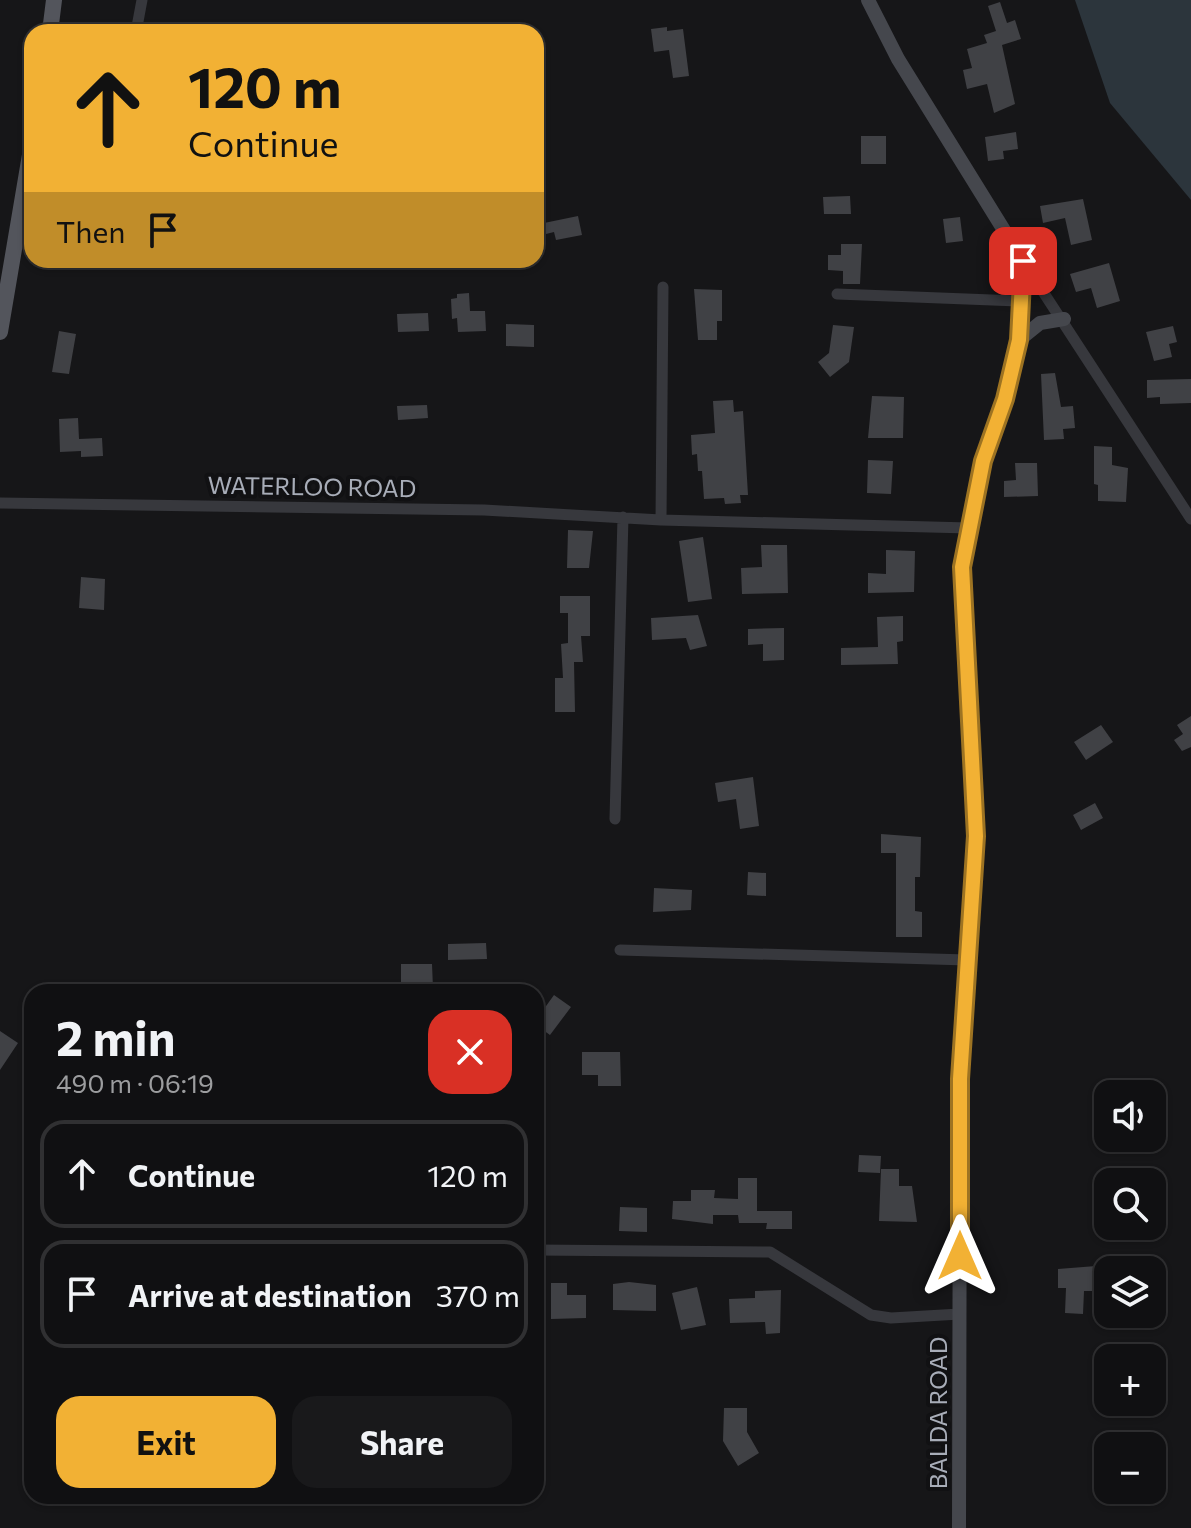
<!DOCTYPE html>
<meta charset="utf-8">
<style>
:root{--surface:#101012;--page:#19191b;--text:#f1f3f6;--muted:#9c9d9f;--line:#303032;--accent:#f2b134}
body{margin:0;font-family:Commissioner,sans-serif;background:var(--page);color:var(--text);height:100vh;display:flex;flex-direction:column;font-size:30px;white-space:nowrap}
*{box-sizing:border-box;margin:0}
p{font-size:26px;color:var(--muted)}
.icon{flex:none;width:44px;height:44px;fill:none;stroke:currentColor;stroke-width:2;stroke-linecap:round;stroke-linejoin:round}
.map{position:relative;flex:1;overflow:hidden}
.drawer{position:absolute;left:24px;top:984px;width:520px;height:520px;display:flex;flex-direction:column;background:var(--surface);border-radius:24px;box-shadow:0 2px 6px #0004,0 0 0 2px var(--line)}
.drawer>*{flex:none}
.top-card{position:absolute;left:24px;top:24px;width:520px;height:244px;border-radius:24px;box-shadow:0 2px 6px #0004,0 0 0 2px var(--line);background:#f2b134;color:#111;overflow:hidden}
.tools{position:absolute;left:1094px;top:1080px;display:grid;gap:16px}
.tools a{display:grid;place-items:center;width:72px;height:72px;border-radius:16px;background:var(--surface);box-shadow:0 2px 6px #0004,0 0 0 2px var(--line);font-size:40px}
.pin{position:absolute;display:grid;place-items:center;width:68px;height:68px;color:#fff;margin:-34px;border-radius:16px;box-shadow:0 4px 12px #0006}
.me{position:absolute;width:88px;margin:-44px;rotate:0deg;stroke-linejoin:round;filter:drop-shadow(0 0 6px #0008)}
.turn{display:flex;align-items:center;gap:28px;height:168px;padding:0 32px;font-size:36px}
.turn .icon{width:104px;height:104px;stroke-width:2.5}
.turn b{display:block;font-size:56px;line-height:68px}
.then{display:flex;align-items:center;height:76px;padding:0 32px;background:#0003;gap:16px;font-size:30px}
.round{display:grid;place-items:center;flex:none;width:84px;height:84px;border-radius:24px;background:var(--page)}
.headline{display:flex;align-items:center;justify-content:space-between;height:136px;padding:0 32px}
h1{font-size:48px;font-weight:700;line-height:60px}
.button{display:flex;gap:16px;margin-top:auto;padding:16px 32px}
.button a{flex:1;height:92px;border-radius:24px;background:var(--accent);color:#111;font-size:32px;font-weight:700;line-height:92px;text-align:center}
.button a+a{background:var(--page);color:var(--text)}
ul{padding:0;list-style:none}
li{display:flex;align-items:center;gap:24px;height:108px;margin:0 16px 12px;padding:0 16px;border:4px solid var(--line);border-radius:24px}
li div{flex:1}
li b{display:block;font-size:30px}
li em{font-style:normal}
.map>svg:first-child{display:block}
</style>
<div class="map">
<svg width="1191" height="1528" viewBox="0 0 1191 1528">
<rect width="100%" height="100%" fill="#161618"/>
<!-- water -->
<path fill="#2c353c" d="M1075,0H1191V200L1110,103Z"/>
<!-- building -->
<path fill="#404145" d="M1000,2L1007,23L1015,20L1021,39L1002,45L1015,104L994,113L987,84L967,89L963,70L972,68L967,49L987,43L984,35L996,31L988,6Z
M667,27V31L683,29L689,76L673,78L669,50L654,52L651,29Z
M1016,132L1018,149L1003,151L1004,159L988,161L985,137Z
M861,136H886V164H861Z
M850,196L851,214H824L823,197Z
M1083,199L1092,240L1071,245L1065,218L1043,223L1040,206Z
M578,216L582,235L556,240L554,232L546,234L544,223Z
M960,217L963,241L946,243L943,219Z
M841,244H862L860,284H843V271L828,270V255H841Z
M1109,263L1120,301L1097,308L1091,288L1076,292L1070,274Z
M694,289L722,290V321H717V340H698Z
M469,293L470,311H485L486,331L458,332L457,318L452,319L451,299L457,298V294Z
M428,313L429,331L398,332L397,314Z
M506,324L534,325V347L506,346Z
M833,325L854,327L849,362L830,377L818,362L829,353Z
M1173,326L1177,342L1169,344L1172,357L1154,361L1146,332Z
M59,331L76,334L69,374L52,372Z
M1055,373L1061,407L1073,406L1075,428L1063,429L1064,439L1044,440L1041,374Z
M1191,379V403L1160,404V397L1147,398V380Z
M872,396L904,397L903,438H868Z
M733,400L734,412L743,411L748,495H740L741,503L725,504L724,498L704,499L702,471H698L697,454L692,455L691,435L715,433L713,401Z
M427,405L428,418L398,420L397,406Z
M78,418L79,439L102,438L103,456L81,457V451L60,452L59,419Z
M1094,446L1112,447V465L1128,468L1126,502L1098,501V485L1094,484Z
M868,460L893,461L891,494L867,493Z
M1015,463H1037L1038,496L1004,497V481L1016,480Z
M568,530L593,531L589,568H567Z
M703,537L712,599L688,602L679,541Z
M761,545H787L788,593L742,594L741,568L762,567Z
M886,550L915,551L914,592L868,593V573L886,574Z
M81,577L105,579L104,610L79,608Z
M560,596H590V636H581L583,662H574L575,712H555V678H563L561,644L568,643V613H560Z
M698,615L707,646L690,650L686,638L652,640L651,618Z
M903,616V641L897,642L898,664L841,665V648L878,647L877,617Z
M784,628V660L763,661V644L748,645V629Z
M1191,716V747L1182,751L1174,740L1183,734L1177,725Z
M1101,725L1113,742L1086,760L1074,742Z
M753,777L759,826L740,829L736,799L718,802L715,783Z
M1095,803L1103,818L1081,830L1073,815Z
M881,834L921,837L920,877H915V911L922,912V937H896V853H881Z
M748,872L766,873V896L747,895Z
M654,888L692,890L691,910L653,912Z
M486,943L487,959L448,960V944Z
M401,964H432L433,988H401Z
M554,995L571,1007L550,1035L536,1025V1020Z
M0,1031L18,1043L0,1070Z
M582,1052H620L621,1086H598V1075H582Z
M859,1155L881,1156L880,1173L858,1172Z
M881,1169H899V1186H912L917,1222L879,1221Z
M738,1178H757V1211H792V1229H766L767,1223H739L738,1215H713V1224L672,1219L673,1201H691V1190H715L714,1198L738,1199Z
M620,1207L647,1208V1232L619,1231Z
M1096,1263H1108V1291H1084L1083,1314L1065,1313L1066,1288H1058V1269L1096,1266Z
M629,1282L656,1285V1311L613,1310V1284Z
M551,1283H567V1295H586V1318L551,1319Z
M697,1287L706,1325L681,1330L672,1293Z
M781,1290L780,1333L766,1334L765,1322L730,1323L729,1299L755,1298V1291Z
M724,1408H747V1432L759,1453L738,1466L723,1441Z"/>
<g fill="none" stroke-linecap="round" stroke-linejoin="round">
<!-- street -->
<path stroke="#37383d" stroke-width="11" d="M136,32L142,0
M1023,261L1191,519
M837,294L1021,301
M0,503L484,510L661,520L969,528
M661,520L663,287
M615,819L623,517
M620,950L967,960
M536,1250L770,1252L871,1315L891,1318L960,1314"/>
<!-- secondary -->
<path stroke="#45474d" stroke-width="14" d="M868,0L898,59L1023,261L1019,340L1005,399L983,461L962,567L976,836L960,1079L959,1528
M1019,340L1040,323L1064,319"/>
<!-- primary -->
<path stroke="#53555c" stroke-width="16" d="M50,32L54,0
M0,332L32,143"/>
</g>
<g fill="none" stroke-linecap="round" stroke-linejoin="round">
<defs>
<path id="route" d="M960,1256V1079L976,836L962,567L983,461L1005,399L1019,340L1023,261"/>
</defs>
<!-- route casing -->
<use href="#route" stroke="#9d7322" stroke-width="20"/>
<!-- route -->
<use href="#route" stroke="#f2b134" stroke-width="14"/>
</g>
<g text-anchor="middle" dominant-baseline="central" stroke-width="8" stroke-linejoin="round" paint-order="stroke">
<!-- street labels -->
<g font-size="24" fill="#a8adb8" stroke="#111113">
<text transform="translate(312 486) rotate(1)">WATERLOO ROAD</text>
<text transform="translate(937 1413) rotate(-90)">BALDA ROAD</text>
</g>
</g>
</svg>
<div class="tools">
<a><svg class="icon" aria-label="sound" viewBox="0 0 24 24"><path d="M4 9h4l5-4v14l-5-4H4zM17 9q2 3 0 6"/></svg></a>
<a><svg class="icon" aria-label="search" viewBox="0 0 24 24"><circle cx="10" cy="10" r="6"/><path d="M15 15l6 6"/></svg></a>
<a><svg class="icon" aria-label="layers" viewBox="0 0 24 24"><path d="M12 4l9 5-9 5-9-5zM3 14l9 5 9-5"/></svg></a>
<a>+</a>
<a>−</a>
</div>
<div class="pin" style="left:1023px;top:261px;background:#d93025"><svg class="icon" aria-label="arrive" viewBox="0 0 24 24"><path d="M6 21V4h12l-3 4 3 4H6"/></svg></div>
<svg class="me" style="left:960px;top:1256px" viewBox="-20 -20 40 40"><path d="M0-17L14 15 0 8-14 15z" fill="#f2b134" stroke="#fff" stroke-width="4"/></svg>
<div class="top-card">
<div class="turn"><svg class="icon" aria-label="ahead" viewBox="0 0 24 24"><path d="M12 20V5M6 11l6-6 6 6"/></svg><div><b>120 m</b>Continue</div></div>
<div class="then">Then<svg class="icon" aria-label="arrive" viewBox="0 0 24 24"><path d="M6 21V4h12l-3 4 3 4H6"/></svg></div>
</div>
<section class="drawer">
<div class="headline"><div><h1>2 min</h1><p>490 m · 06:19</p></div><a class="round" style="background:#d93025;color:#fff"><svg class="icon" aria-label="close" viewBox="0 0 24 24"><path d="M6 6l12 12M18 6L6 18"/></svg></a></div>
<ul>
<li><svg class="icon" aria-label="ahead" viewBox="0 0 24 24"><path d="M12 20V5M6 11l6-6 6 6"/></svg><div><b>Continue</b></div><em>120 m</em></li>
<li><svg class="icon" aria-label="arrive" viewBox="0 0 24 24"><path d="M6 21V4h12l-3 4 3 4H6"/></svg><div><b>Arrive at destination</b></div><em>370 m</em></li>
</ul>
<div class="button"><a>Exit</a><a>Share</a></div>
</section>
</div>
